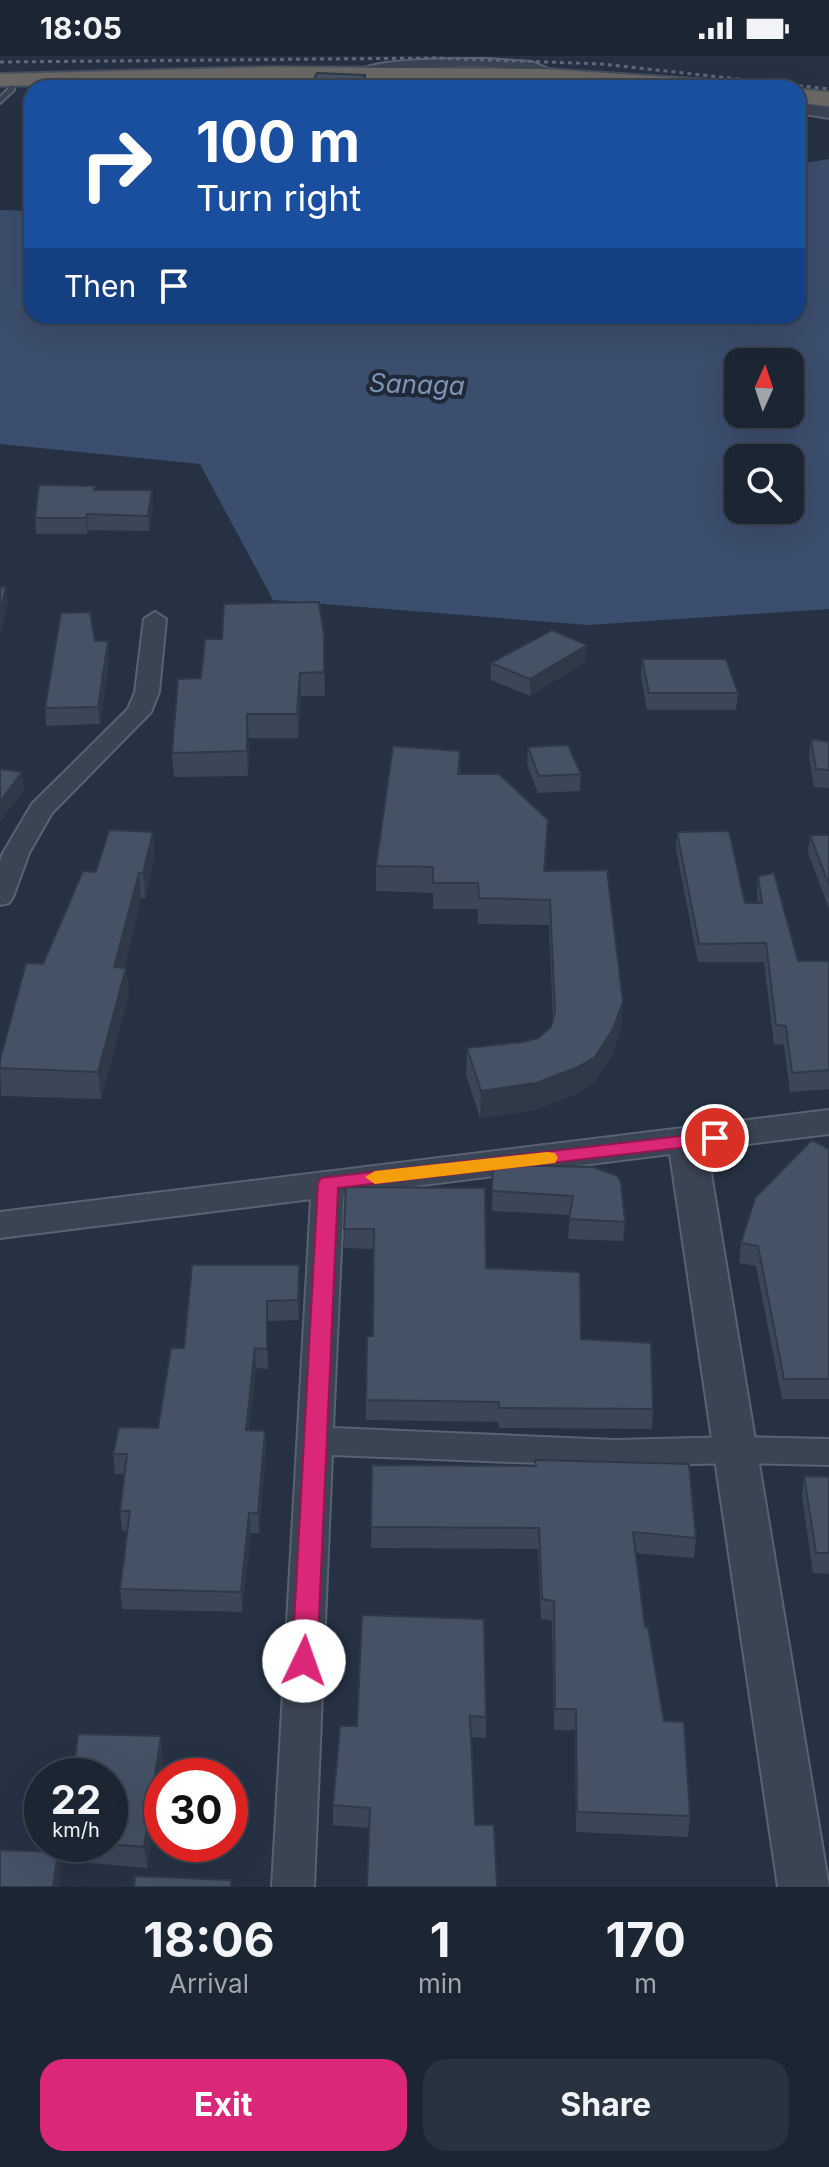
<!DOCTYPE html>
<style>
:root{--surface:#1c2633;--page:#29323f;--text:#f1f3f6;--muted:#a0a5ac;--line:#3a434e;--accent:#db2777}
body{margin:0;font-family:Inter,sans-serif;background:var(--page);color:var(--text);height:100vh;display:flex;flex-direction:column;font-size:30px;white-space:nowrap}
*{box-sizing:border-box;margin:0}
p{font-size:26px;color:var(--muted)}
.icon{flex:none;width:44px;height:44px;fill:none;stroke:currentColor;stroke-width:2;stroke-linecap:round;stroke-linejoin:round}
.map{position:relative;height:1831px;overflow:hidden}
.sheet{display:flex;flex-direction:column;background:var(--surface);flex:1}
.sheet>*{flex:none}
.top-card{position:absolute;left:24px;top:24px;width:782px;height:244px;border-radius:24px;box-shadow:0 8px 32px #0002,0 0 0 2px var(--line);background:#1a4fa0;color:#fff;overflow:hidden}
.needle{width:52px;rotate:3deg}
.tools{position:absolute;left:724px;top:292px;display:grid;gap:16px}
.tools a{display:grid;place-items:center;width:80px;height:80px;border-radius:16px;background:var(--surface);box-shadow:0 8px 32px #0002,0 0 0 2px var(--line);font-size:40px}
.speed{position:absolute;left:24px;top:1702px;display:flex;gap:16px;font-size:40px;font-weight:700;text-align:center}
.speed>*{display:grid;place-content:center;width:104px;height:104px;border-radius:50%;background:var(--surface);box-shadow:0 8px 32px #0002,0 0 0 2px var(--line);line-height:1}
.speed small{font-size:20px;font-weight:400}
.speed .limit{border:12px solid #d22;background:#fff;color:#111}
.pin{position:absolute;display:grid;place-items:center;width:68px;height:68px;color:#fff;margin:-34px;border:4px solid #fff;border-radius:50%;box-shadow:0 2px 8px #0007}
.me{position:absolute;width:88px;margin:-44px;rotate:3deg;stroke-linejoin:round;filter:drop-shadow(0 0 6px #0008)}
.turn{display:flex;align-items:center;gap:28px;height:168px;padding:0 40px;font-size:36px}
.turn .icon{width:104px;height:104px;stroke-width:2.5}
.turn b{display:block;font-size:56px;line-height:68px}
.then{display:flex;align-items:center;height:76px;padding:0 40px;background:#0003;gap:16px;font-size:30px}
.eta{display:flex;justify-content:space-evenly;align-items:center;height:136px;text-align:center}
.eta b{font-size:48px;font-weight:700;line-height:56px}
.action{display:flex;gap:16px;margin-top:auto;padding:16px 40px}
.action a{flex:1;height:92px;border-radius:24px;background:var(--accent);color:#fff;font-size:32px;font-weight:700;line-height:92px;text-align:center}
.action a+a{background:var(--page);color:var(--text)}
.status{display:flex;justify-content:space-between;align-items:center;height:56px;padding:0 40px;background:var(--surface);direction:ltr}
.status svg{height:22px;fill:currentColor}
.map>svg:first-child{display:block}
</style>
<div class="status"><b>18:05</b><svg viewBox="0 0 49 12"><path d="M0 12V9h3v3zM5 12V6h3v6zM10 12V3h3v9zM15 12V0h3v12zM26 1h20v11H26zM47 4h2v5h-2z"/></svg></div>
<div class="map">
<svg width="829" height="1831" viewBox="0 0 829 1831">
<rect width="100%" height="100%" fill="#263244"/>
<!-- water -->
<path fill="#3b4e6d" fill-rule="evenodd" d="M829,103V553L588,569L273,544L200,408L0,388V154L32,155V260H798V108ZM738,306H790V358H738ZM738,402H790V454H738Z"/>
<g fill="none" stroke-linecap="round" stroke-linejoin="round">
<defs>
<path id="service" d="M13,21L16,23L14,34L0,47V41L8,33L10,23Z"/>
<path id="minor" d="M486,3L532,6L553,15L546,19C488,4 424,11 365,19L358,15C376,2 460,3 486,3Z
M267,14L279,17L246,32H227Z
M155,556L166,563L159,636L151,656L52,757L29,797L13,841L9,847L0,849V805L3,797L32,748L128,653L135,636L144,563Z
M328,1117L339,1120L344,1127L333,1372L615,1384L735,1381L829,1383V1409L735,1407L615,1410L332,1399L314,1831H272L312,1127L317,1120Z"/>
<path id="tertiary" d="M555,19L565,25L588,28L590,32H554L547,24Z
M798,47L829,52V62L798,57Z
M829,1054V1078L707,1093L829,1831H778L670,1098L0,1182V1156Z"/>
<path id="trunk" d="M273,11L545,13L727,25L738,32L364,23L0,30V18Z
M798,33L829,36V50L798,47Z"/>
</defs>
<!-- service casing -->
<use href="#service" stroke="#596271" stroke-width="4"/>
<!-- minor casing -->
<use href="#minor" stroke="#596271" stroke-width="4"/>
<!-- tertiary casing -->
<use href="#tertiary" stroke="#596271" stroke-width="4"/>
<!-- trunk casing -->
<use href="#trunk" stroke="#454f5e" stroke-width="4"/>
<!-- service -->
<use href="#service" fill="#3b4453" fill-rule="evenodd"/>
<!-- minor -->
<use href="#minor" fill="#3b4453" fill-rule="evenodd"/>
<!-- tertiary -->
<use href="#tertiary" fill="#3b4453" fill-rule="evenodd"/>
<!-- trunk -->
<use href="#trunk" fill="#6a6865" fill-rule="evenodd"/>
<!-- rail -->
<path stroke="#5d687a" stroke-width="3" stroke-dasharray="4 4" stroke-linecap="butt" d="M0,6L434,2L602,8L829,33"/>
</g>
<!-- wall -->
<path fill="#3b4758" d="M96,430V434L153,449L149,475L88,474L87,478H36L35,462Z
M324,580L325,640H301L298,682H249L248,720L174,721L172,697Z
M95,585L109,602L100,668L46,670L45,652Z
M642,603L738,637L736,654H647L641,620Z
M586,605L530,640L491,624V607Z
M811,683L829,686V732L814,731L809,700Z
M528,691L581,718L580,735L538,737L527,708Z
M460,695V718L547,788L545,815L623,946L621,973L612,999L593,1027L575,1038L535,1054L480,1062L466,1019L467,992L523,986L538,982L551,971L553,963L549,869L478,868V853H433V837L376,835V810Z
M153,776L154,802L145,842H141L124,912H126L129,938L101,1043L1,1040L0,1004L43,908L96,816Z
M677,776L745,847H758L757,838L758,820L798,905H829V1033L790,1036L784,989L774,988L764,906H698L676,793Z
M810,779H829V853L808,797Z
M829,1093V1343H782L756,1210L739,1207L741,1187Z
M493,1109L593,1111L625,1166L623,1185L568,1183L570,1159L492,1155Z
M346,1131L486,1212L581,1283L653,1353L652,1373L499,1372L498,1366L366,1364V1344L373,1280L374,1193L344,1192Z
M192,1209L300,1229L299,1264L268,1265V1313L256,1312L249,1374L265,1375L266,1395L259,1477H251L242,1556L122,1553L120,1533L127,1475H122L120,1455L124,1418H115L113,1398L158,1372L184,1292Z
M372,1409L696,1482L694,1502L635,1497L645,1571L664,1665L690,1760L688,1781L576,1776L575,1674H554L552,1565L541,1563L538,1493L371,1492Z
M804,1420L829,1421V1518L813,1517L802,1440Z
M362,1559L486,1661V1682L471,1681L369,1772L333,1769V1749L357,1670Z
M163,1700L147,1812L68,1805L65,1788H110Z"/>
<!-- shaded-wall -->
<path fill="#303947" d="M152,434L153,449L149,475L148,460Z
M87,458L88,474L87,478L86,462Z
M6,531L8,547L0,581V557Z
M108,585L109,602L100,668L98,651Z
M587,589L586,605L530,640V623Z
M300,617L301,640L298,682L297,658Z
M247,658L249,682L248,720L247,695Z
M22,716L24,734L0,766V746Z
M548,764L547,788L543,841L544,815Z
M153,776L154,802L145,842L143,817Z
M139,817L141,842L117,938L114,911Z
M126,912L129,938L101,1043L98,1016Z
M623,946L621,973L612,999L593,1027L575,1038L535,1054L480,1062L481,1035Z
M299,1209L300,1229L299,1264L298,1244Z
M267,1245L268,1265V1313L267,1293Z
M255,1292L256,1312L247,1394L246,1374Z
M265,1375L266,1395L259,1477L258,1457Z
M249,1457L251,1477L242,1556L241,1536Z
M161,1680L163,1700L147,1812L144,1791Z
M58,1796L61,1817L59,1831H53Z"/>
<!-- building -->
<path fill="#455266" stroke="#303947" stroke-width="2" d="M317,17L365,19L364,32H309Z
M39,429L96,430L94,434H152L148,460L87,458L86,462H35Z
M0,531H6L0,557Z
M319,546L324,580V616L300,617L297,658H247V695L172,697L178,623L201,622L205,583H222L224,548Z
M90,556L95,585H108L98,651L45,652L61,557Z
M552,574L587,589L530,623L491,607Z
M642,603H726L738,637H649Z
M811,683L829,686V714L816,713Z
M568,689L581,718L539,720L528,691Z
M393,690L460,695L458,718H499L548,764L544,815L607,814L623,946L613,973L595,1001L576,1012L536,1027L481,1035L467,992L523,986L538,982L551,971L555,956L550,844L479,842L478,827H433V811L376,810Z
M0,713L22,716L0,746Z
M109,774L153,776L143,817H139L114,911L126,912L98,1016L0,1012V1004L26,907L43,908L83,815L96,816Z
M729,775L745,847H762L758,820L774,817L798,905H829V1014L792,1017L786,970L776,969L766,887L699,888L677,776Z
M810,779H829V829Z
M812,1084L829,1093V1323H784L758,1190L741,1187L755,1142Z
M493,1109L593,1111L618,1120L621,1127L625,1166L569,1163L573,1140L492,1135Z
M346,1131L485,1132L486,1212L580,1216L581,1283L651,1287L653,1353L499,1352V1346L366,1344L367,1280H373L374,1173H344Z
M192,1209H299L298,1244L267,1245V1293L255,1292L246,1374L265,1375L258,1457H249L241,1536L120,1533L130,1455H120L127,1398H113L119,1371L158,1372L171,1292H184Z
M535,1404L689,1408L696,1482L633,1476L645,1571H648L664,1665L684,1666L690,1760L577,1756L576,1653H555L554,1545L542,1543L539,1472L371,1471L372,1409L536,1410Z
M804,1420L829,1421V1497H816Z
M362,1559L484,1563L486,1661L470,1660L475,1769H494L497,1831H367L370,1752L333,1749L340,1670H357Z
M78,1678L161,1680L144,1791L107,1788H110V1720H73Z
M0,1794L58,1796L53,1831H0Z
M135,1820L231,1824V1831H134Z"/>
<!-- route -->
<path fill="#db2777" stroke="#8e194d" stroke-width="2" d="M715,1076L725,1082L722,1087L338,1132L317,1605L313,1613L304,1616L295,1613L292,1605L318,1127L321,1122Z"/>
<!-- slow -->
<path fill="#f59e0b" d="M547,1096L555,1097L558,1102L555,1107L375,1128L365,1121L375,1115Z"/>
<g text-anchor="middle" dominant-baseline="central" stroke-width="8" stroke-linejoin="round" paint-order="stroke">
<!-- far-water labels -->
<g font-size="26" font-style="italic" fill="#7e94b5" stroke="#1f2939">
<text transform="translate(417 328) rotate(2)">Sanaga</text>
</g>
</g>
</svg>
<div class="tools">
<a><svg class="needle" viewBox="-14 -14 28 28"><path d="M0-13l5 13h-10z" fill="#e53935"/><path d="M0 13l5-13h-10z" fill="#a0a5ac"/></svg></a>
<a><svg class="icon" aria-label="search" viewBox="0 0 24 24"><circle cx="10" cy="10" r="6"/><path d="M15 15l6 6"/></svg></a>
</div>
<div class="speed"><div>22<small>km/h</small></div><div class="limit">30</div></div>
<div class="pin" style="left:715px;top:1082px;background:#d93025"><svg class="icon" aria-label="arrive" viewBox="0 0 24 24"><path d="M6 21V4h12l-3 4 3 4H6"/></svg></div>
<svg class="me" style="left:304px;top:1605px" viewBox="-20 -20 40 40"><circle r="19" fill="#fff"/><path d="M0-13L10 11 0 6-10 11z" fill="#db2777"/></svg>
<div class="top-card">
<div class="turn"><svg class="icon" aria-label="right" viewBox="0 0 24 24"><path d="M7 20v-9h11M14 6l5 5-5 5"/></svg><div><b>100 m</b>Turn right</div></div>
<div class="then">Then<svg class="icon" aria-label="arrive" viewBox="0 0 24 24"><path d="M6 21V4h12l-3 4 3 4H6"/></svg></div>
</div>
</div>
<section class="sheet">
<div class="eta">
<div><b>18:06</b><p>Arrival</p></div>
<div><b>1</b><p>min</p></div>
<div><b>170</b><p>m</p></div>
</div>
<div class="action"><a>Exit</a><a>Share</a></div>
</section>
